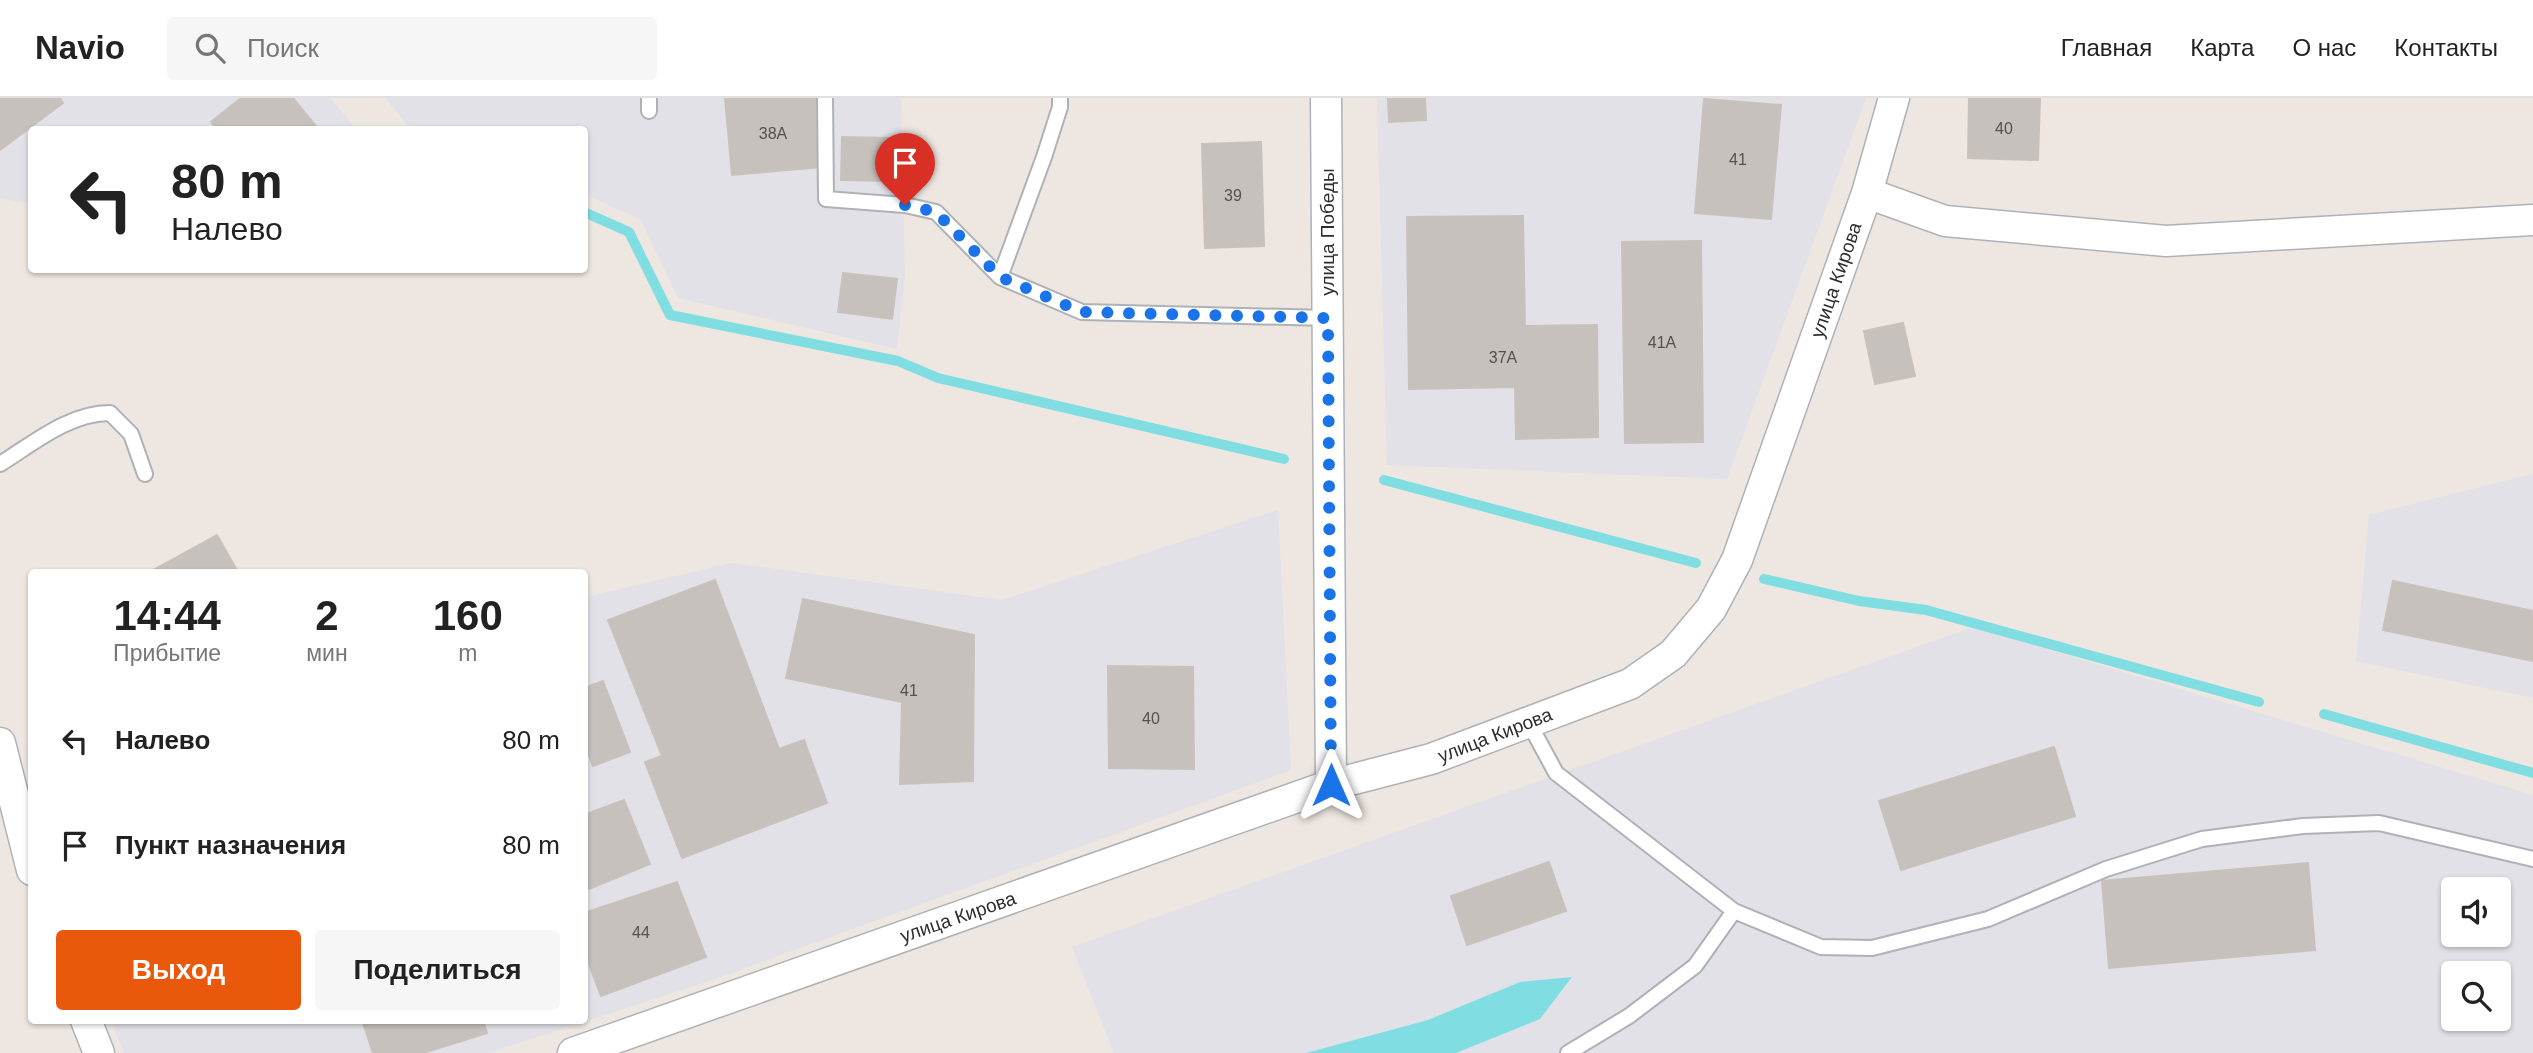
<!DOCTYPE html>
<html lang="ru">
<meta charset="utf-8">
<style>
:root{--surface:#fff;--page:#f6f6f6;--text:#222;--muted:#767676;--line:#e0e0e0;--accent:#ea580c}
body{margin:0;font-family:Arial,sans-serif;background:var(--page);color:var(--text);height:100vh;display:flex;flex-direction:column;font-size:26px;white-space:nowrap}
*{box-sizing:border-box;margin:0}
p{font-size:23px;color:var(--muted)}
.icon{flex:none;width:38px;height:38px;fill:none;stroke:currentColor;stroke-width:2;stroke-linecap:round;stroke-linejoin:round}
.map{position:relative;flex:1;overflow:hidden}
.panel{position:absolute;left:28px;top:471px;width:560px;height:455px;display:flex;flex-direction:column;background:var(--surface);border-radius:7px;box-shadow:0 2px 5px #0004}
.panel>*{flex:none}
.hud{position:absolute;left:28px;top:28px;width:560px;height:147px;border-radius:7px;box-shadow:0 2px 5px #0004;background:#fff;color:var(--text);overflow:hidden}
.fabs{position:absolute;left:2441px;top:779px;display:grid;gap:14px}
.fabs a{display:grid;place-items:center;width:70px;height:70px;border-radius:7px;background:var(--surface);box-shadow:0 2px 5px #0004;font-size:35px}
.pin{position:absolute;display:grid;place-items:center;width:60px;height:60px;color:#fff;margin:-72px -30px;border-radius:50% 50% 50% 0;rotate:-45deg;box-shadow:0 0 7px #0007}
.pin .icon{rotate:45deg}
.me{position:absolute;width:77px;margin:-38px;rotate:0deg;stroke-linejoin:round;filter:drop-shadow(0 0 5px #0008)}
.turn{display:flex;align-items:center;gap:24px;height:147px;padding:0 28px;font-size:32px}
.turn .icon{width:91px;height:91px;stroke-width:2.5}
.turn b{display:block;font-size:49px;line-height:60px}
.eta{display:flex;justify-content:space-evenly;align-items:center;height:119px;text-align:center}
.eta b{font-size:42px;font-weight:700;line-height:49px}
.button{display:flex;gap:14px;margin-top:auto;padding:14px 28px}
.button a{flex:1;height:80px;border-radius:7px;background:var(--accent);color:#fff;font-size:28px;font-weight:700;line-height:80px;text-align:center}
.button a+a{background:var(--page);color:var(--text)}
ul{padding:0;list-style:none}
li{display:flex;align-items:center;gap:21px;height:105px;padding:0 28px}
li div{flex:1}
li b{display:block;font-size:26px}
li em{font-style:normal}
header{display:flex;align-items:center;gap:42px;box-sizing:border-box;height:98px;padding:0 35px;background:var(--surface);border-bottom:2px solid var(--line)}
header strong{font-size:33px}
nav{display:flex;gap:38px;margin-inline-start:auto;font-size:24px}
.search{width:490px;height:63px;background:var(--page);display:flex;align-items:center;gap:18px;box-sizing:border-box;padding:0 24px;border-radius:7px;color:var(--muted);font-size:26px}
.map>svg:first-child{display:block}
</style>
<header>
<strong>Navio</strong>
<div class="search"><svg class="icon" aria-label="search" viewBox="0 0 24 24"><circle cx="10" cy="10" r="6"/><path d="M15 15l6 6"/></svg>Поиск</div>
<nav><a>Главная</a><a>Карта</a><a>О нас</a><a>Контакты</a></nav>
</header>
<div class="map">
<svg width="2533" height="955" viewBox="0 0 2533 955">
<rect width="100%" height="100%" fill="#ede6e1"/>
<!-- industrial -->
<path fill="#e1e1e7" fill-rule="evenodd" d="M0,0H330L356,31L32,32L31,106L0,100Z
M385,0H901L905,178L897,251L678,200L641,122L585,96L584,32L411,31Z
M1377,0H1866L1727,381L1387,367Z
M2533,376V600L2356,563L2369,417Z
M1278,412L1291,672L712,882L488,955H124L111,922H584V502L590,498L732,465L1002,502Z
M1973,529L2533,697V955H1114L1072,849ZM2454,791H2499V836H2454ZM2454,875H2499V920H2454Z"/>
<!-- water -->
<path fill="#80dee3" d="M1572,879L1540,921L1456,955H1306L1428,922L1520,884Z"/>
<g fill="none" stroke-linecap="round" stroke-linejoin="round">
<!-- stream -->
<path stroke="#80dee3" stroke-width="10" d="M584,114L629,134L670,217L898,263L938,280L1284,361
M1384,382L1696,465
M1764,481L1859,503L1926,512L2259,604
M2324,616L2533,675"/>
</g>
<!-- building -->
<path fill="#c6c1bc" stroke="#c9c1bb" stroke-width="2" d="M0,0H60L63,5L0,52Z
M241,0H293L319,32H217L211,24Z
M725,0H815L821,69L732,77Z
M1388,0H1425L1426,22L1389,24Z
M1969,0L2040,1L2038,62L1968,60Z
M1704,1L1781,7L1771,121L1695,115Z
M842,39L888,40V83L841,82Z
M1261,44L1264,148L1205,150L1202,46Z
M1523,118L1525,228L1597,227L1598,339L1516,341L1515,289L1409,291L1407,119Z
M1701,143L1703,344L1625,345L1622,144Z
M843,175L897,181L892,221L838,214Z
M1903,225L1915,278L1875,286L1864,233Z
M217,437L238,474H150Z
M715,482L779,651L804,642L827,705L682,760L645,664L662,658L608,522Z
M2393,483L2533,513V563L2383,532Z
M803,501L974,537L973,683L900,686L902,604L786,580Z
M1108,568L1193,569L1194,671L1109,670Z
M603,583L630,654L593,668L584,644V590Z
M2054,649L2075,718L1901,772L1879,703Z
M624,702L650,766L584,793V717Z
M1549,764L1566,813L1467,847L1451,798Z
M2308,765L2315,852L2109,870L2102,783Z
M677,784L706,859L601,898L584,853V815Z
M362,922H483L487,935L423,955H373Z"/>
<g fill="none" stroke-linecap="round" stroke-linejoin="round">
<defs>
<path id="service" d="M649,0V13
M825,0L826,101L905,107L936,114L1000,179L1082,214L1328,220
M1000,179L1044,59L1060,9V0
M0,366C34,345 69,315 110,315L131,336L145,376
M1529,625L1556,675L1734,813
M1568,955L1629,918L1695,868L1734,813L1821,849L1872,850L1988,821L2106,771L2202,741L2303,728L2379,725L2533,761"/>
<path id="minor" d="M1326,0L1331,687
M1867,95L1945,123L2166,143L2533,122
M0,645L32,772
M86,922L99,955
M573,955L1331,687L1431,661L1630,586L1673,556L1711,511L1737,462L1867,95L1894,0"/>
</defs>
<!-- service casing -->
<use href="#service" stroke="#aeb2b8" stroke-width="18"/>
<!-- minor casing -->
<use href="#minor" stroke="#aeb2b8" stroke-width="33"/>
<!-- service -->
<use href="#service" stroke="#fff" stroke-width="14"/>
<!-- minor -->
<use href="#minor" stroke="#fff" stroke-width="30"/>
</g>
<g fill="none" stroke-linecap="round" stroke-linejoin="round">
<!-- route -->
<path stroke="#1a73e8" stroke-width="12" stroke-dasharray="0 21.6" d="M905,107L936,114L1000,179L1082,214L1328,220L1331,687"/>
</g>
<g text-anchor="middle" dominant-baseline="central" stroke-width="7" stroke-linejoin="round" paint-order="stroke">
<!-- number labels -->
<g font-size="16" fill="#535251">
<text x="2004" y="30">40</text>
<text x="773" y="35">38А</text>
<text x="1738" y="61">41</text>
<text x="1233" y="97">39</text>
<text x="1662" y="244">41А</text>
<text x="1503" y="259">37А</text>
<text x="909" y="592">41</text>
<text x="1151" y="620">40</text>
<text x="641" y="834">44</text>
</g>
<!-- street labels -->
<g font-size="19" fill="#2d2d2d" stroke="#fff">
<text transform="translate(1327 134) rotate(-90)">улица Победы</text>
<text transform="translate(1836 182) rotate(-71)">улица Кирова</text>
<text transform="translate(1495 637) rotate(-21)">улица Кирова</text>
<text transform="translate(958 819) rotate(-19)">улица Кирова</text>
</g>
</g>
</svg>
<div class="fabs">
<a><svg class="icon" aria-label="sound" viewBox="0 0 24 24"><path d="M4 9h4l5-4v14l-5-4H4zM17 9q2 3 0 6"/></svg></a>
<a><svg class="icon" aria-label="search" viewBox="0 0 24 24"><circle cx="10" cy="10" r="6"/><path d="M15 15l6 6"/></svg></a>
</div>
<div class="pin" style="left:905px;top:107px;background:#d93025"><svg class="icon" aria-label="arrive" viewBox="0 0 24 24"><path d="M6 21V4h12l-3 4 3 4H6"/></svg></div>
<svg class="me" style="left:1331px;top:687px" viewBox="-20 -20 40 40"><path d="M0-17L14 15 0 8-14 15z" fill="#1a73e8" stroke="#fff" stroke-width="4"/></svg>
<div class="hud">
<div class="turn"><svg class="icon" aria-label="left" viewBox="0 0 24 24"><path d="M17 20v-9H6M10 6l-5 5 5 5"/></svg><div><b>80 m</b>Налево</div></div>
</div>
<section class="panel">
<div class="eta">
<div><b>14:44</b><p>Прибытие</p></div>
<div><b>2</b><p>мин</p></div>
<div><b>160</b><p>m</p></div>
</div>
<ul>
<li><svg class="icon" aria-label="left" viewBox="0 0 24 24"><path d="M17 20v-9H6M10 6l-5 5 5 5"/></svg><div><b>Налево</b></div><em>80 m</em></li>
<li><svg class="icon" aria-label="arrive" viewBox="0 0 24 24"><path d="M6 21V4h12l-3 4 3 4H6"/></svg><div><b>Пункт назначения</b></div><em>80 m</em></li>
</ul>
<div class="button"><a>Выход</a><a>Поделиться</a></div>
</section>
</div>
